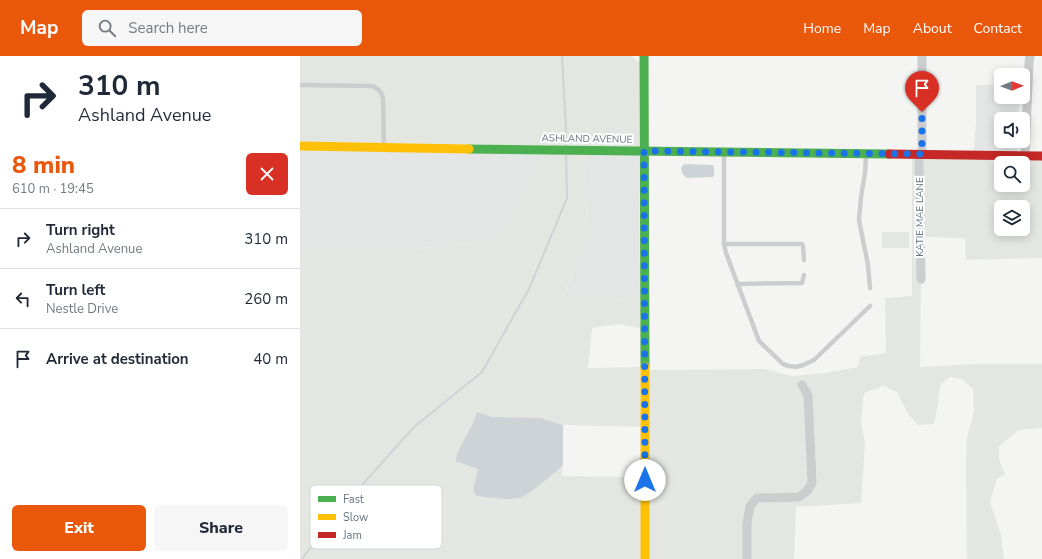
<!DOCTYPE html>
<meta charset="utf-8">
<style>
:root{--surface:#fff;--page:#f6f6f7;--text:#1f2937;--muted:#747a83;--line:#e0e1e3;--accent:#ea580c}
body{margin:0;font-family:"Nunito Sans",sans-serif;background:var(--page);color:var(--text);height:100vh;display:flex;flex-direction:column;font-size:15px;white-space:nowrap}
*{box-sizing:border-box;margin:0}
p{font-size:13px;color:var(--muted)}
.icon{flex:none;width:22px;height:22px;fill:none;stroke:currentColor;stroke-width:2;stroke-linecap:round;stroke-linejoin:round}
.map{position:relative;flex:1;overflow:hidden}
.details{display:flex;flex-direction:column;background:var(--surface);width:300px}
.details>*{flex:none}
.banner{background:#fff;color:var(--text);overflow:hidden}
.needle{width:26px;rotate:89deg}
.fabs{position:absolute;left:694px;top:12px;display:grid;gap:8px}
.fabs a{display:grid;place-items:center;width:36px;height:36px;border-radius:6px;background:var(--surface);box-shadow:0 2px 10px #0003;font-size:20px}
.pin{position:absolute;display:grid;place-items:center;width:34px;height:34px;color:#fff;margin:-41px -17px;border-radius:50% 50% 50% 0;rotate:-45deg;box-shadow:0 0 4px #0007}
.pin .icon{rotate:45deg}
.me{position:absolute;width:44px;margin:-22px;rotate:0deg;stroke-linejoin:round;filter:drop-shadow(0 0 3px #0008)}
.turn{display:flex;align-items:center;gap:14px;height:84px;padding:0 12px;font-size:18px}
.turn .icon{width:52px;height:52px;stroke-width:2.5}
.turn b{display:block;font-size:28px;line-height:34px}
.round{display:grid;place-items:center;flex:none;width:42px;height:42px;border-radius:6px;background:var(--page)}
.head{display:flex;align-items:center;justify-content:space-between;height:68px;padding:0 12px}
h1{font-size:24px;font-weight:800;line-height:30px;color:var(--accent)}
.action{display:flex;gap:8px;margin-top:auto;padding:8px 12px}
.action a{flex:1;height:46px;border-radius:6px;background:var(--accent);color:#fff;font-size:16px;font-weight:800;line-height:46px;text-align:center}
.action a+a{background:var(--page);color:var(--text)}
ul{padding:0;list-style:none}
li{display:flex;align-items:center;gap:12px;height:60px;padding:0 12px;border-top:1px solid var(--line)}
li div{flex:1}
li b{display:block;font-size:15px}
li em{font-style:normal}
header{display:flex;align-items:center;gap:24px;box-sizing:border-box;height:56px;padding:0 20px;background:var(--accent);color:#fff}
header strong{font-size:19px}
nav{display:flex;gap:22px;margin-inline-start:auto;font-size:14px}
.search{width:280px;height:36px;background:var(--page);display:flex;align-items:center;gap:10px;box-sizing:border-box;padding:0 14px;border-radius:6px;color:var(--muted);font-size:15px}
main{display:flex;flex:1;min-height:0}
.map>svg:first-child{display:block}
</style>
<header>
<strong>Map</strong>
<div class="search"><svg class="icon" aria-label="search" viewBox="0 0 24 24"><circle cx="10" cy="10" r="6"/><path d="M15 15l6 6"/></svg>Search here</div>
<nav><a>Home</a><a>Map</a><a>About</a><a>Contact</a></nav>
</header>
<main>
<section class="details">
<div class="banner">
<div class="turn"><svg class="icon" aria-label="right" viewBox="0 0 24 24"><path d="M7 20v-9h11M14 6l5 5-5 5"/></svg><div><b>310 m</b>Ashland Avenue</div></div>
</div>
<div class="head"><div><h1>8 min</h1><p>610 m · 19:45</p></div><a class="round" style="background:#d93025;color:#fff"><svg class="icon" aria-label="close" viewBox="0 0 24 24"><path d="M6 6l12 12M18 6L6 18"/></svg></a></div>
<ul>
<li><svg class="icon" aria-label="right" viewBox="0 0 24 24"><path d="M7 20v-9h11M14 6l5 5-5 5"/></svg><div><b>Turn right</b><p>Ashland Avenue</p></div><em>310 m</em></li>
<li><svg class="icon" aria-label="left" viewBox="0 0 24 24"><path d="M17 20v-9H6M10 6l-5 5 5 5"/></svg><div><b>Turn left</b><p>Nestle Drive</p></div><em>260 m</em></li>
<li><svg class="icon" aria-label="arrive" viewBox="0 0 24 24"><path d="M6 21V4h12l-3 4 3 4H6"/></svg><div><b>Arrive at destination</b></div><em>40 m</em></li>
</ul>
<div class="action"><a>Exit</a><a>Share</a></div>
</section>
<div class="map">
<svg width="742" height="503" viewBox="0 0 742 503">
<rect width="100%" height="100%" fill="#f4f5f3"/>
<!-- built -->
<path fill="#e4e6e5" d="M676,29H701V41H719L718,63H701V85H718L717,96L674,95L676,65Z
M0,93L245,97L238,108L221,146L195,187H170L108,194H0Z
M285,97L339,98L340,245L262,244L278,202L287,176Z"/>
<!-- green -->
<path fill="#e4e7e1" fill-rule="evenodd" d="M0,0H331L340,7L339,91L0,86Z
M245,97H285L287,176L278,202L262,243L340,245V272L318,268L292,272L288,312L340,311V371L263,369L241,362L201,361H193L177,356L175,363L178,413L173,434L176,440C187,441 210,445 220,442C227,441 257,415 263,409L262,420L341,421V503H0V194H108L170,187H194L221,146L238,108Z
M612,102H615V161L617,226L621,227L620,311L675,308H742V372L719,374L699,390V404L705,418L697,423L690,446L701,479L704,503H667L666,403L667,381L674,356L673,333L662,323L650,321L640,329L638,349L634,368L618,369L608,358L597,336L583,330L564,337L561,365L565,388L561,447L496,451L494,503H349L348,314L465,313L492,320L524,317L558,311L560,301L586,297L585,242L612,240Z
M624,102L742,104V202L666,204L665,182L624,181ZM701,107H723V129H701ZM701,151H723V173H701Z
M582,176H609V192H582Z"/>
<!-- water -->
<path fill="#cdd3d6" d="M384,108L413,109L414,111V120L413,121L387,122L383,119L381,112Z
M177,356L193,361H201L241,362L263,369V409C257,415 227,441 220,442C210,445 187,441 176,440L173,434L178,413L155,405C160,388 172,373 177,356Z"/>
<g fill="none" stroke-linecap="round" stroke-linejoin="round">
<!-- stream -->
<path stroke="#cdd3d6" stroke-width="2" d="M262,0L266,75V89
M2,503L35,459L114,371L182,316L229,233L267,142L266,97"/>
<!-- lane -->
<path stroke="#cccdce" stroke-width="4.5" d="M0,29L72,30C78,32 81,35 83,42L84,90
M424,98V188L426,197L459,285L483,308L489,310L496,311L503,309L514,304L570,250
M566,99L565,117L561,141L559,164L568,209L570,232
M424,188H502L503,190L504,204
M437,228L502,227L504,219"/>
<!-- street -->
<path stroke="#cccdce" stroke-width="9" d="M619,98L621,223
M622,98V0
M725,100L729,7L730,0
M447,503V467L450,450L457,442L499,441L507,435L512,427L508,339L502,329"/>
<!-- fast -->
<path stroke="#4caf50" stroke-width="9" d="M344,0L345,311
M169,93L589,98"/>
<!-- slow -->
<path stroke="#ffc107" stroke-width="9" d="M0,90L169,93
M345,311V503"/>
<!-- jam -->
<path stroke="#c62828" stroke-width="9" d="M589,98L742,100"/>
</g>
<g fill="none" stroke-linecap="round" stroke-linejoin="round">
<!-- route -->
<path stroke="#1a73e8" stroke-width="7" stroke-dasharray="0 12.6" d="M345,424L344,95L622,98V56"/>
</g>
<g text-anchor="middle" dominant-baseline="central" stroke-width="4" stroke-linejoin="round" paint-order="stroke">
<!-- street labels -->
<g font-size="10" fill="#657382" stroke="#fff">
<text transform="translate(287 83) rotate(1)">ASHLAND AVENUE</text>
<text transform="translate(620 161) rotate(-90)">KATIE MAE LANE</text>
</g>
</g>
<!-- legend -->
<rect x="10" y="429" width="132" height="64" rx="6" fill="#fff" stroke="#d1d5da" stroke-width="1"/>
<rect x="18" y="440" width="18" height="6" fill="#4caf50"/>
<rect x="18" y="458" width="18" height="6" fill="#ffc107"/>
<rect x="18" y="476" width="18" height="6" fill="#c62828"/>
<g font-size="11" fill="#657382">
<text x="43" y="447">Fast</text>
<text x="43" y="465">Slow</text>
<text x="43" y="483">Jam</text>
</g>
</svg>
<div class="fabs">
<a><svg class="needle" viewBox="-14 -14 28 28"><path d="M0-13l5 13h-10z" fill="#e53935"/><path d="M0 13l5-13h-10z" fill="#747a83"/></svg></a>
<a><svg class="icon" aria-label="sound" viewBox="0 0 24 24"><path d="M4 9h4l5-4v14l-5-4H4zM17 9q2 3 0 6"/></svg></a>
<a><svg class="icon" aria-label="search" viewBox="0 0 24 24"><circle cx="10" cy="10" r="6"/><path d="M15 15l6 6"/></svg></a>
<a><svg class="icon" aria-label="layers" viewBox="0 0 24 24"><path d="M12 4l9 5-9 5-9-5zM3 14l9 5 9-5"/></svg></a>
</div>
<div class="pin" style="left:622px;top:56px;background:#d93025"><svg class="icon" aria-label="arrive" viewBox="0 0 24 24"><path d="M6 21V4h12l-3 4 3 4H6"/></svg></div>
<svg class="me" style="left:345px;top:424px" viewBox="-20 -20 40 40"><circle r="19" fill="#fff"/><path d="M0-13L10 11 0 6-10 11z" fill="#1a73e8"/></svg>
</div>
</main>
